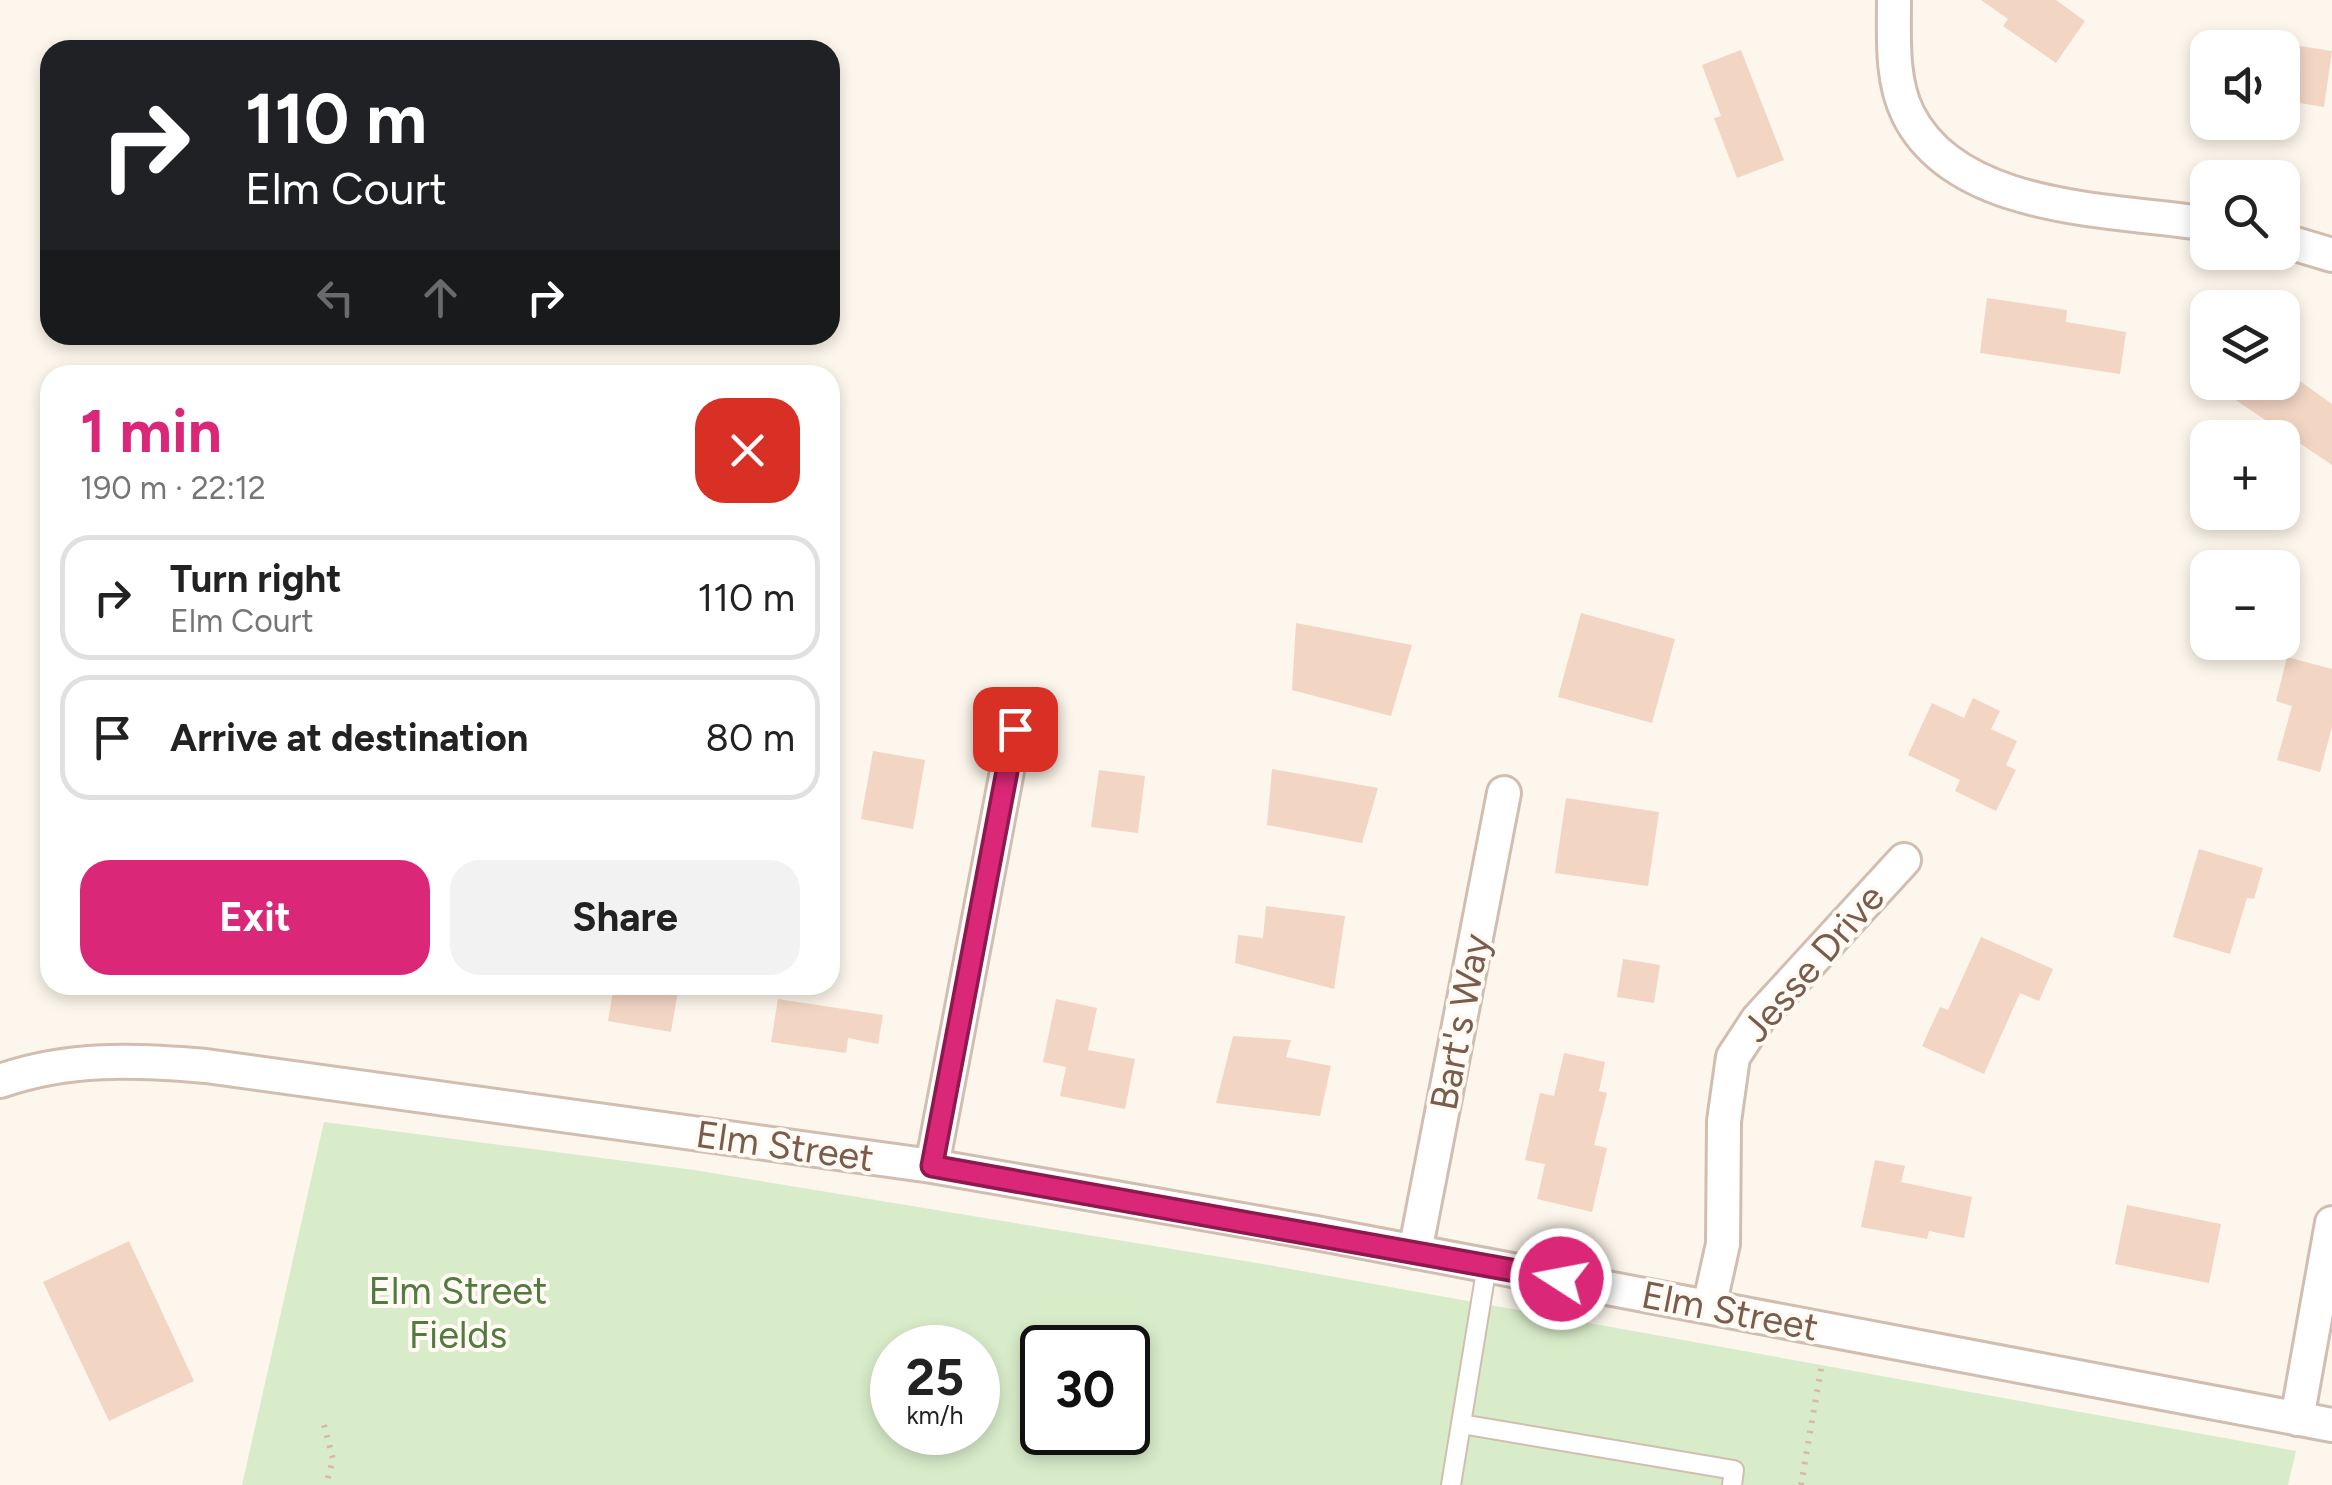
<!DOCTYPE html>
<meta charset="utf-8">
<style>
:root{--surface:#fff;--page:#f2f2f2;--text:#222;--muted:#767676;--line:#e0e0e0;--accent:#db2777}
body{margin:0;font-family:Figtree,sans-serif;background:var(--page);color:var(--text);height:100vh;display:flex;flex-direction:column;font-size:38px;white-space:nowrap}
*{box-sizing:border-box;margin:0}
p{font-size:32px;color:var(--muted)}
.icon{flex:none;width:55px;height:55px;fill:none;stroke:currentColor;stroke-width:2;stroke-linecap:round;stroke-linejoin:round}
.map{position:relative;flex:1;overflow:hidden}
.sheet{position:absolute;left:40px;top:365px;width:800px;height:630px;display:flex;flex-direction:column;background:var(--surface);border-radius:30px;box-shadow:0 5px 15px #0003}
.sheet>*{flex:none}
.hud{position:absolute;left:40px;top:40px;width:800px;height:305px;border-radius:30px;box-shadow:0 5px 15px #0003;background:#202124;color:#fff;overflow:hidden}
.fabs{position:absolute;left:2190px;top:30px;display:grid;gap:20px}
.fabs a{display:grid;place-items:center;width:110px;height:110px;border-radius:20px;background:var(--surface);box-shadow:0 5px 15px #0003;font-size:50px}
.speed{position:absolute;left:870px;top:1325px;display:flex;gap:20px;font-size:50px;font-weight:700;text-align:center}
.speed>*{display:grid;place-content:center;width:130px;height:130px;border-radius:50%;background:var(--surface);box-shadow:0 5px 15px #0003;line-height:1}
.speed small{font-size:25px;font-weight:400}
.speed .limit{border:5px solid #111;border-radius:15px;background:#fff;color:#111}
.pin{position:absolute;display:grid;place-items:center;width:85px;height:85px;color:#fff;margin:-42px;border-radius:20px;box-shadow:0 5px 15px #0006}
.me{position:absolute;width:110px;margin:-55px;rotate:281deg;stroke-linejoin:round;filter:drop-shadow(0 0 8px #0008)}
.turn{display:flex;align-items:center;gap:35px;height:210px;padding:0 40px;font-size:45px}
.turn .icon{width:130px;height:130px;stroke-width:2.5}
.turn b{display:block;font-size:70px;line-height:85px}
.lanes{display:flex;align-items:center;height:95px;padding:0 40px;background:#0003;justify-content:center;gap:50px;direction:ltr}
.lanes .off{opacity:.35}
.round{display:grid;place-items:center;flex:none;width:105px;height:105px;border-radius:30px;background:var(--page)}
.summary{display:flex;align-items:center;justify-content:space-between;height:170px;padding:0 40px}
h1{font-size:60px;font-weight:700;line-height:75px;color:var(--accent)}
.primary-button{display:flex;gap:20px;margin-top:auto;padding:20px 40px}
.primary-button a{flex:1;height:115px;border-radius:30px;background:var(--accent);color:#fff;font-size:40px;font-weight:700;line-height:115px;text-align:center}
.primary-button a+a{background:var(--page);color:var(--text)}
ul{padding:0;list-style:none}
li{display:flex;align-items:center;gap:30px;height:125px;margin:0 20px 15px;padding:0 20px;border:5px solid var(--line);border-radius:30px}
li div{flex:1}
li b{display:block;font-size:38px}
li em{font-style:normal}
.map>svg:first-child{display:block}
</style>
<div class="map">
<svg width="2332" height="1485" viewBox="0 0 2332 1485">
<rect width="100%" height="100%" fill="#fdf6ec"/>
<!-- green -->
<path fill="#d8ecc9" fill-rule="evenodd" d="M324,1122L694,1170L1263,1264L2296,1451L2288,1485H242ZM892,1348H978V1432H892ZM1042,1348H1128V1432H1042Z"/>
<!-- building -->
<path fill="#f3d5c3" d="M1981,0H2056L2085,21L2056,63L2003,26L2008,19Z
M2282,43L2332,51L2324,107L2282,100Z
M1741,50L1784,160L1737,178L1714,118L1721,116L1702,65Z
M1987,298L2067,310L2066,322L2126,332L2120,374L1980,353Z
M2282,368L2332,404V465L2209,382H2282Z
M1581,613L1675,639L1652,723L1558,697Z
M1296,623L1412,645L1391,716L1292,690Z
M2287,657L2332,669V727L2320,772L2277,760L2292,706L2276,701Z
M1973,698L2000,711L1991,729L2017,741L2006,765L2016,770L1996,811L1955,791L1960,780L1908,755L1932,703L1964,718Z
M873,751L925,760L913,829L861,819Z
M1272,769L1378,788L1362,843L1267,825Z
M1099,770L1145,776L1138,833L1091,827Z
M1566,798L1659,812L1648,886L1555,873Z
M2199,849L2263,868L2254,899L2247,898L2230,954L2173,937Z
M1266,906L1345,916L1334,989L1235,963L1238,935L1263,938Z
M1981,937L2053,969L2039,1001L2020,993L1984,1074L1922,1046L1940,1007L1948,1010Z
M1623,959L1660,965L1654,1003L1617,997Z
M614,985H679L671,1032L608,1021Z
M778,999L883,1015L878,1044L848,1038L846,1053L771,1042Z
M1056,999L1097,1008L1088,1050L1135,1059L1125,1109L1060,1096L1066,1067L1043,1062Z
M1233,1036L1291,1040L1286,1057L1331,1066L1320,1116L1216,1103Z
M1564,1053L1605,1062L1599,1091L1607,1093L1594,1145L1607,1148L1592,1212L1537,1199L1545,1164L1525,1160L1540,1093L1554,1096Z
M1875,1160L1905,1166L1901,1182L1972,1197L1964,1238L1929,1231L1927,1239L1861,1227Z
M2127,1205L2221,1224L2209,1283L2115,1264Z
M129,1241L194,1381L109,1421L43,1282Z"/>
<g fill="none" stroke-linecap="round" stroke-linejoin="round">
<defs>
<path id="lane" d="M1461,1424L1734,1470L1732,1485
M1451,1485L1487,1265"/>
<path id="street" d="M1894,0C1894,37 1891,80 1908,114C1957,213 2115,209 2208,224
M2282,240L2332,255
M0,1081C69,1057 134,1060 206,1066L932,1166L1316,1233L2332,1425
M932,1166L1015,729
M1415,1252L1504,793
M1709,1307L1723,1244L1724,1121L1733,1057L1758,1019L1904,860
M2297,1419L2332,1223"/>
</defs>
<!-- lane casing -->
<use href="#lane" stroke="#d1beb0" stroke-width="22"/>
<!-- street casing -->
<use href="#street" stroke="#d1beb0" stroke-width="38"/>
<!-- path -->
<path stroke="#d9b8a5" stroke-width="6" stroke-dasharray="2.5 8" stroke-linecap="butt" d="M324,1425L333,1459L326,1485
M1801,1485L1822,1363"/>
<!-- lane -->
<use href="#lane" stroke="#fff" stroke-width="18"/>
<!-- street -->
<use href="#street" stroke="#fff" stroke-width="32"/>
</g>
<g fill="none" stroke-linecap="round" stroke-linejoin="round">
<defs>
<path id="route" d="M1015,729L932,1166L1561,1279"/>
</defs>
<!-- route casing -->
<use href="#route" stroke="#8e194d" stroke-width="25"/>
<!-- route -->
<use href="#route" stroke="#db2777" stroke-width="18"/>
</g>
<g text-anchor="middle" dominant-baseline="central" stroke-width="8" stroke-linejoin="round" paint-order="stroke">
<!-- street labels -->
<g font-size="38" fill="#7a5c4d" stroke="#fffaf3">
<text transform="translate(1813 963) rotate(-49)">Jesse Drive</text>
<text transform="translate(1460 1022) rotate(-79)">Bart's Way</text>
<text transform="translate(785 1146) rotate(8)">Elm Street</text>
<text transform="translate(1730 1311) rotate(11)">Elm Street</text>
</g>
<!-- park labels -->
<g font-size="38" fill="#537a41" stroke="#fffaf3">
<text x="458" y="1291">Elm Street<tspan x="458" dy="44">Fields</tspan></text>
</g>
</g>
</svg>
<div class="fabs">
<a><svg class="icon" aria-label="sound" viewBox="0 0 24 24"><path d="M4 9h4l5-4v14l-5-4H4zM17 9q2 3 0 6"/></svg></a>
<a><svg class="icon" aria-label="search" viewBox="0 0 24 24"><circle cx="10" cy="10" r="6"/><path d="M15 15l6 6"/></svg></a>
<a><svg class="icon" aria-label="layers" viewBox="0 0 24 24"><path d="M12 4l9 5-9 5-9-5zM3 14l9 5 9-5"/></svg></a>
<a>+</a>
<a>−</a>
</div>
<div class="speed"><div>25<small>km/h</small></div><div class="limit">30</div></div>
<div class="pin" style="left:1015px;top:729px;background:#d93025"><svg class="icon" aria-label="arrive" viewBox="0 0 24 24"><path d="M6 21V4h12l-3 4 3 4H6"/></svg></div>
<svg class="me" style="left:1561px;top:1279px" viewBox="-20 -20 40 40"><circle r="17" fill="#db2777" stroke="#fff" stroke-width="3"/><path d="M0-11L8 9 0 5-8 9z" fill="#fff"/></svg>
<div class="hud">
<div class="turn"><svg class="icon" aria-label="right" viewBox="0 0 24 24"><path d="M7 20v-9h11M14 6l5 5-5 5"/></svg><div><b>110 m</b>Elm Court</div></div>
<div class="lanes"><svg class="icon off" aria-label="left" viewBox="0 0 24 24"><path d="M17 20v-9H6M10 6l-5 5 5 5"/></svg><svg class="icon off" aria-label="ahead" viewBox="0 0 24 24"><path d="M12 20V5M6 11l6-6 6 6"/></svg><svg class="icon" aria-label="right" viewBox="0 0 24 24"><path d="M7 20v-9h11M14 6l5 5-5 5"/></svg></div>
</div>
<section class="sheet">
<div class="summary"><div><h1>1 min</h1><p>190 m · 22:12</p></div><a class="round" style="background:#d93025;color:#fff"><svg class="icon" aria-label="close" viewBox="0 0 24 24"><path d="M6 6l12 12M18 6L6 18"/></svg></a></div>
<ul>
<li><svg class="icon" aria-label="right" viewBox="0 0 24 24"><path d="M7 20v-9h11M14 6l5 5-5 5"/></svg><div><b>Turn right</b><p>Elm Court</p></div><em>110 m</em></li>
<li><svg class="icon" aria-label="arrive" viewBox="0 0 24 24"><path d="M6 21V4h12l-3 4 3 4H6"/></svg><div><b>Arrive at destination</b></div><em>80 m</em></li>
</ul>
<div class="primary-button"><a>Exit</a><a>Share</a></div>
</section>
</div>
